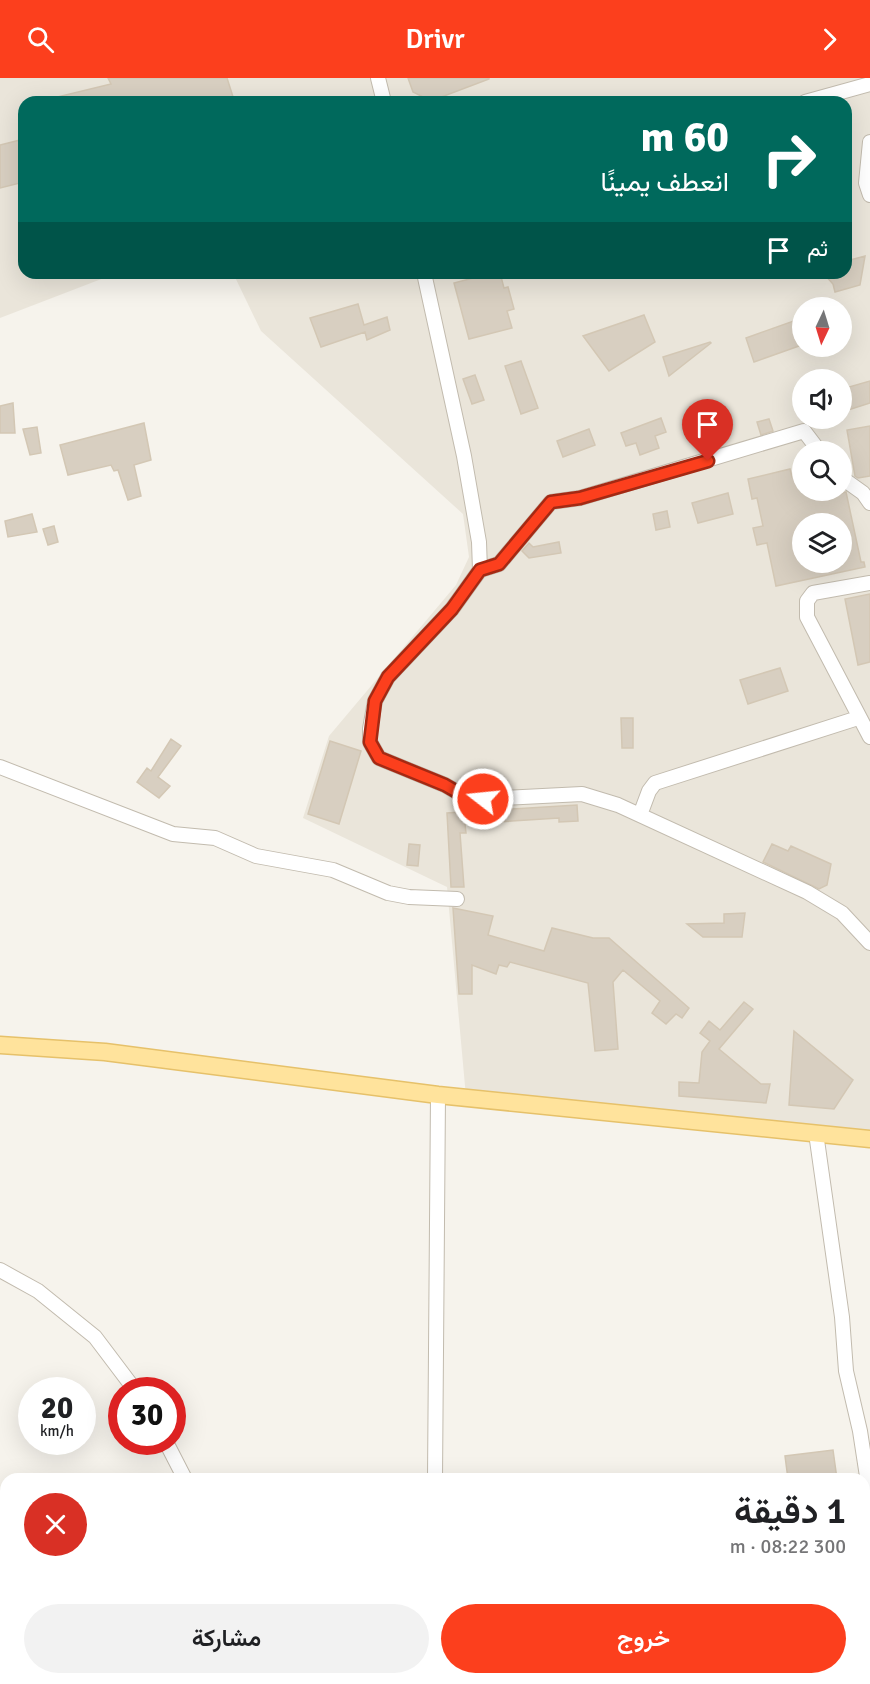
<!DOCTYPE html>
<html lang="ar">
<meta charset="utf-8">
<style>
:root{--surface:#fff;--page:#f2f2f2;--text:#202124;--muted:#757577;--accent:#fc3f1d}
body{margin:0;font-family:Signika,Vazirmatn,sans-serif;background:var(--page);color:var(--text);direction:rtl;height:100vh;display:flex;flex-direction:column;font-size:22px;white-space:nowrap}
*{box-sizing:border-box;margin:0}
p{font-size:20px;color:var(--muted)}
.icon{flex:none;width:33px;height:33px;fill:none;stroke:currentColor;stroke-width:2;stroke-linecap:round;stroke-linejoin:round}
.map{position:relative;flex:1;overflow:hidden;direction:ltr}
.sheet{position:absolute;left:0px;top:1395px;width:870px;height:212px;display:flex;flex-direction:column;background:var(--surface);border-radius:18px 18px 0 0;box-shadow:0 6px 24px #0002;direction:rtl}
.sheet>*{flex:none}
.hud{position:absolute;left:18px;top:18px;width:834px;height:183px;border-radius:18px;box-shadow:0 6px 24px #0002;direction:rtl;background:#00695c;color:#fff;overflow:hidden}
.needle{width:39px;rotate:184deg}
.buttons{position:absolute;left:792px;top:219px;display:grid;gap:12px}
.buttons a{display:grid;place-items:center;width:60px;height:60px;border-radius:50%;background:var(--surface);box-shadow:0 6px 24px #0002;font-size:30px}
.speed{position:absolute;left:18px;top:1299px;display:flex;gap:12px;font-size:30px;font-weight:700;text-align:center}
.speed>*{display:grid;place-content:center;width:78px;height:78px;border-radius:50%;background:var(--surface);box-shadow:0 6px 24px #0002;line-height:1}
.speed small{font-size:15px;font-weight:400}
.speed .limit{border:9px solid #d22;background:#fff;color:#111}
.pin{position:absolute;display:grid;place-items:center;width:51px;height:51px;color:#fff;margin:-62px -26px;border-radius:50% 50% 50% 0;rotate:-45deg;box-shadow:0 0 6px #0007}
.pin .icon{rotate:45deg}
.me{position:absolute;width:66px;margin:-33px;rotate:286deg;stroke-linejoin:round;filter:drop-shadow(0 0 4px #0008)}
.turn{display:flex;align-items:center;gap:21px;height:126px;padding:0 24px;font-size:27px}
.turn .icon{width:78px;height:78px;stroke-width:2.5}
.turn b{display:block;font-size:42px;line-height:51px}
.then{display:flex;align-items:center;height:57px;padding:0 24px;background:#0003;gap:12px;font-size:22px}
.round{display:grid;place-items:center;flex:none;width:63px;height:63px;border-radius:32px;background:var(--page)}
.head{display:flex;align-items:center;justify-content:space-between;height:102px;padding:0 24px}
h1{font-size:36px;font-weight:600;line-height:45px}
.button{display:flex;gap:12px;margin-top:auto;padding:12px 24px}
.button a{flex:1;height:69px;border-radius:36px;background:var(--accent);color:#fff;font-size:24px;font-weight:600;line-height:69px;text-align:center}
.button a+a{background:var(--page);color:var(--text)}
header{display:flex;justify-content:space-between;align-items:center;height:78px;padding:0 24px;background:var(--accent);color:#fff;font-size:27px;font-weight:600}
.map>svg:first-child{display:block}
</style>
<header><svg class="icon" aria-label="forward" viewBox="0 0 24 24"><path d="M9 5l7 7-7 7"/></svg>Drivr<svg class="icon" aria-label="search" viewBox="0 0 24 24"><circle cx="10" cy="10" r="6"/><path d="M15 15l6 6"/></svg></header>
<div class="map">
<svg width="870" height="1606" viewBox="0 0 870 1606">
<rect width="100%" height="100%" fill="#f6f3ec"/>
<!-- residential -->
<path fill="#eae5da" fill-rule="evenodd" d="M0,0H870V1061L466,1019L447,809L303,740L329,658L456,507L469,479L463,436L261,253L233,195H846V24H24V195H117L0,240ZM802,230H842V268H802ZM802,302H842V340H802ZM802,374H842V412H802ZM802,446H842V484H802Z
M870,1589V1606H781L810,1601L864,1600V1590Z"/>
<!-- building -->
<path fill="#d8cfc1" stroke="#d3c7b4" stroke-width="1.5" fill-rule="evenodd" d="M108,0H227L234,22L225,24H53V20L111,6Z
M408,0H489V1L431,23L413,14Z
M24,61V104L0,110V67Z
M865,178L860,207L835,214L833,206L823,195H846V183Z
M492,195H500L504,210L508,209L514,231L507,233L512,250L469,261L454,205Z
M358,226L364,247L387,239L390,252L367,262L365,254L321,269L310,240Z
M644,237L655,264L609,293L583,258Z
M802,240V267L754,284L746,260Z
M710,264L711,265L669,298L663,279Z
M521,283L538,330L521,336L505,288Z
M475,297L484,322L472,326L463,301Z
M870,303V325L842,334V311Z
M13,325L15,355H0V328Z
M661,340L666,354L655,358L659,370L640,377L636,365L626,368L621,355Z
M769,341L773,353L761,357L757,344Z
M144,345L151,382L134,387L141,418L128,422L118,392L114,393L111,387L68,397L60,367Z
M870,348V398L858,400L855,398L847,352Z
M37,349L41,375L30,377L23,351Z
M589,351L595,367L563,379L557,363Z
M790,391L792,399L802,397V412H819L820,420L846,414L861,484H864L865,489L776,508L767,465L757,467L753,450L763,448L757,420L752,421L748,401ZM802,446H842V484H802Z
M728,415L733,436L698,445L692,425Z
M667,433L670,449L656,452L653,436Z
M32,436L37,454L8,459L5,443Z
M54,448L58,464L48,467L43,451Z
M559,464L561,475L529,480L522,473L529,465L533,469Z
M870,516V584L858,587L845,521Z
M780,590L788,613L748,626L740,602Z
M621,640H633V670H622Z
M171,661L181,668L158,699L170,708L159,720L137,704L147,690L151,693Z
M330,663L361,673L339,746L308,736Z
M577,727L578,743L559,744V740L465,746L466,755H460L464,809H451L447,735Z
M409,766L420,767L418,788L407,787Z
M772,766L788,773L791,768L831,786L827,807L819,811L763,784Z
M453,830L493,838L488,857L544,873L552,850L593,860H609L689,930L682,940L676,936L666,946L652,935L660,923L623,892L613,904L618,971L595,973L588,905L510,884L507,889L499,887L496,896L472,887V916H459Z
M745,835L742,859H703L687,846L724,845V836Z
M744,924L753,931L719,971L761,1006H770L766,1025L679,1018V1004L699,1005L702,974L710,963L700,955L709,943L720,952Z
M794,953L853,1002L834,1031L789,1027Z
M833,1372L837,1401H788L785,1378Z"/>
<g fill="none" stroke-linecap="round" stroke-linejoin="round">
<defs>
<path id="minor" d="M378,0L384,24
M805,24L870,6
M870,64L866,105L870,117
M424,195L464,378L479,464L480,492L452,531L388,599L375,623L370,651V664L379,680L445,707L464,718L483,721L582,716L618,727L807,814L842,835L870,865
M842,400L863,415L870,425
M480,492L499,486L551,424L580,420L804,353L820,374
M870,505L813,515L807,523V539L870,659
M0,689L173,756L215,760L256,778L333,792L388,815L409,819L457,821
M640,737L649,713L655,705L858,640
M816,1055L842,1239L846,1293L860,1353L870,1418
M0,1192L38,1213L95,1259L135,1312
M166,1364L185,1401
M435,1401L438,1017
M437,1600V1606
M198,1606L199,1600"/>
<path id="major" d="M0,967L105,974L438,1017L870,1061"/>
</defs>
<!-- minor casing -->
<use href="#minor" stroke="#c2bbae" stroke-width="16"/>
<!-- major casing -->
<use href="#major" stroke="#e6c16a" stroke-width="19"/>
<!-- path -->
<path stroke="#c4b79f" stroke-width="2" stroke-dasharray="3 3" stroke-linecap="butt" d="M0,1569L6,1577
M23,1600L26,1606"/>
<!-- minor -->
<use href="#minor" stroke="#fff" stroke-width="14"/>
<!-- major -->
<use href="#major" stroke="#ffe39c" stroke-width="16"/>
</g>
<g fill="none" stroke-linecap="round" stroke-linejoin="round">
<defs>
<path id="route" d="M483,721L464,718L445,707L379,680L370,664L375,623L388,599L452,531L480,492L499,486L551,424L580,420L708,383"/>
</defs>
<!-- route casing -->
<use href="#route" stroke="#a42913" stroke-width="15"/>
<!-- route -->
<use href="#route" stroke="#fc3f1d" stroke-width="10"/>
</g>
</svg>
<div class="buttons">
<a><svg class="needle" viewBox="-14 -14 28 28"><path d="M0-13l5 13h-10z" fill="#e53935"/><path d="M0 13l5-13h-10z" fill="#757577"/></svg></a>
<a><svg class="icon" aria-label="sound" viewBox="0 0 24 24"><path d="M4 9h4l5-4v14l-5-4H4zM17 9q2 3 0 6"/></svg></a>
<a><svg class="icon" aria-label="search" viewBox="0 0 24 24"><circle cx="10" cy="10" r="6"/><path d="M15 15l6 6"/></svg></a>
<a><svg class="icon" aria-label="layers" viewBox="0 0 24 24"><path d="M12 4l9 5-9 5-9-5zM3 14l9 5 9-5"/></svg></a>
</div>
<div class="speed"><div>20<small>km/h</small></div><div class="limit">30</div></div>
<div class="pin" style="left:708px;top:383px;background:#d93025"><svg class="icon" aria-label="arrive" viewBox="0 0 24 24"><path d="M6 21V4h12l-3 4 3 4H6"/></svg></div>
<svg class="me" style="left:483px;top:721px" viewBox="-20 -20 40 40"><circle r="17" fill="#fc3f1d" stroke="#fff" stroke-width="3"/><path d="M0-11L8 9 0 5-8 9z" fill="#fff"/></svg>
<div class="hud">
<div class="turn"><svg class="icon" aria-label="right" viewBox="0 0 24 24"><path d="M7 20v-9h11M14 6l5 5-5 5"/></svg><div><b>60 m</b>انعطف يمينًا</div></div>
<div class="then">ثم<svg class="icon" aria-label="arrive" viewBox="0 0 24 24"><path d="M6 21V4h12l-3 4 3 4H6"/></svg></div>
</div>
<section class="sheet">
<div class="head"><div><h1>1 دقيقة</h1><p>300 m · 08:22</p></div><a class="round" style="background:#d93025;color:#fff"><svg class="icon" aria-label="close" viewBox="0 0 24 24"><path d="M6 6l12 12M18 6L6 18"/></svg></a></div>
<div class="button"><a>خروج</a><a>مشاركة</a></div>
</section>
</div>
